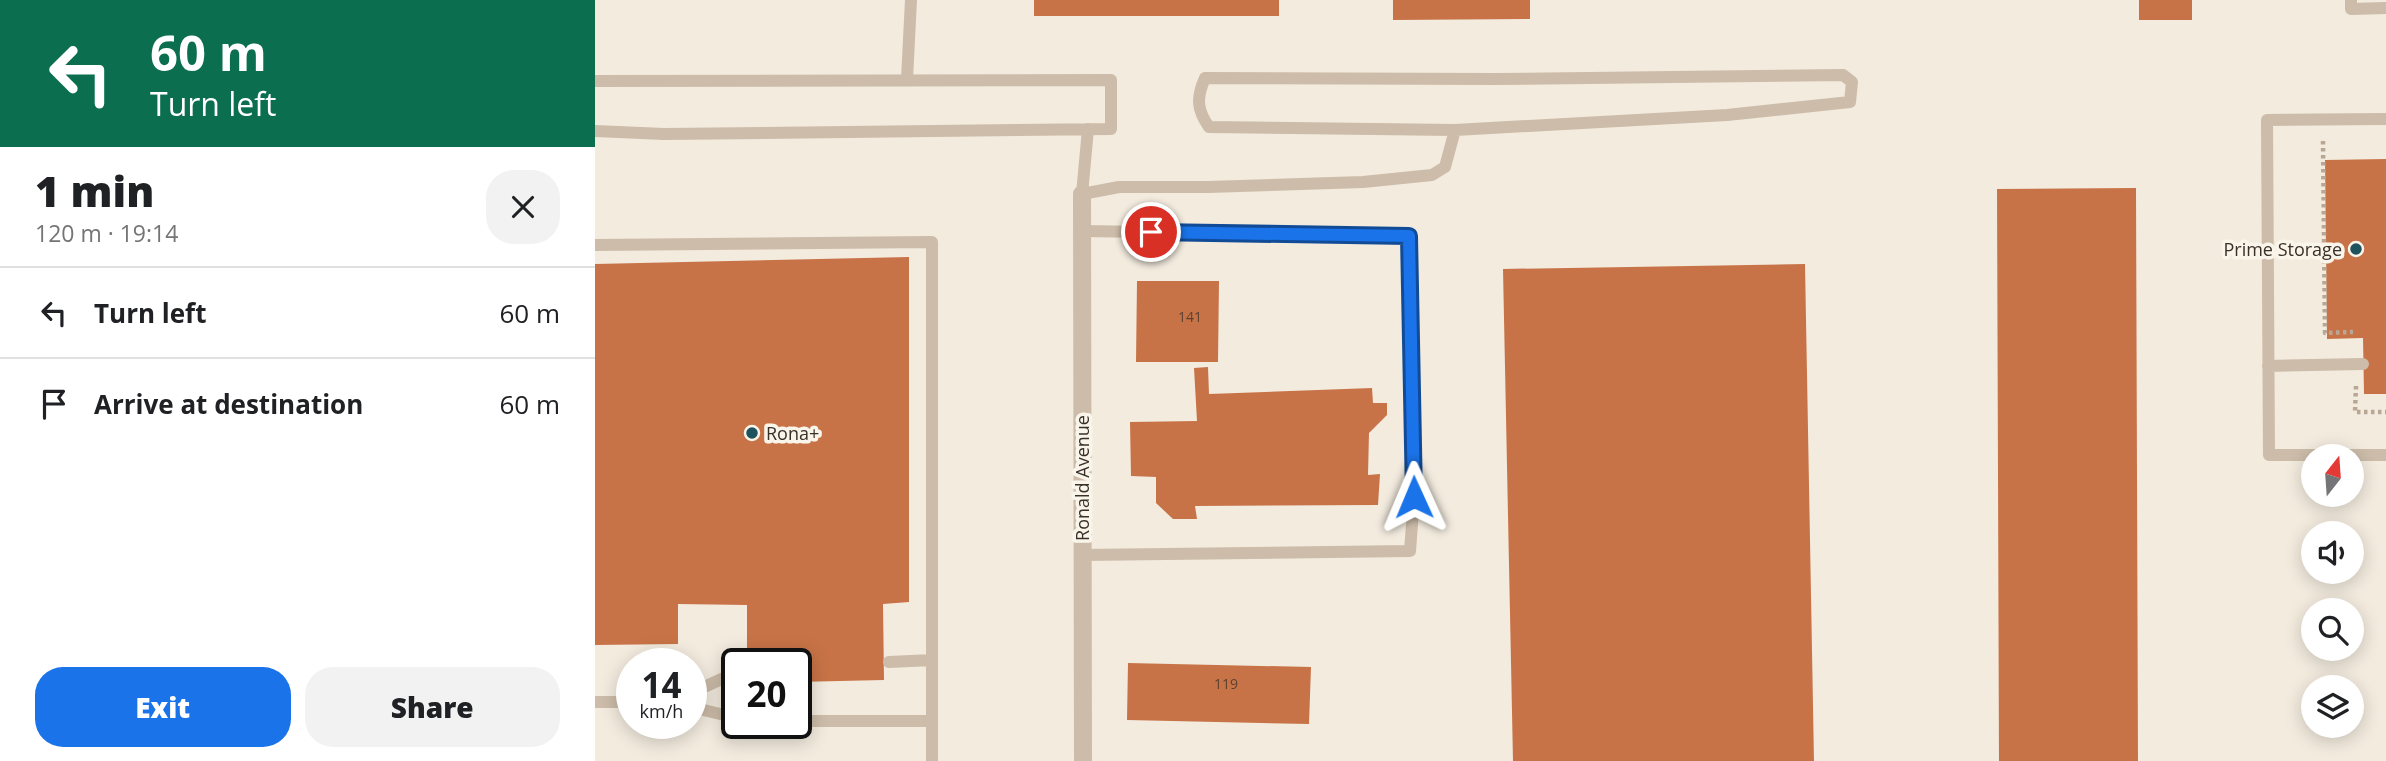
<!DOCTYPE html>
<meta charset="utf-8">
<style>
:root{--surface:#fff;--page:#f2f2f2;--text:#202124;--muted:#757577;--line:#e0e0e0;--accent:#1a73e8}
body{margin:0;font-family:"Open Sans",sans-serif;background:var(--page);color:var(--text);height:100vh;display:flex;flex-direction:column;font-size:26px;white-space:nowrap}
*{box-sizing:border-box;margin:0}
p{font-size:23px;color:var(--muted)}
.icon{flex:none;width:38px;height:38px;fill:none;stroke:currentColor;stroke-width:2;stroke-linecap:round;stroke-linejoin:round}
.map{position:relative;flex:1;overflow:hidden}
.side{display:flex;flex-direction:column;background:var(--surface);width:595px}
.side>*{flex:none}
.guide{background:#0b6e4f;color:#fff;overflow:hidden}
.needle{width:46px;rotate:17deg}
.tools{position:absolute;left:1706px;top:444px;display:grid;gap:14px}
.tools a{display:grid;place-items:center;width:63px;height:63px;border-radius:50%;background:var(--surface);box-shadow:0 4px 18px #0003;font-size:35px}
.speed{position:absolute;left:21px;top:648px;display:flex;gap:14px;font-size:35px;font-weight:700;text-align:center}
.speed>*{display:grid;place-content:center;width:91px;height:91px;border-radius:50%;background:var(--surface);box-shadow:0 4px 18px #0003;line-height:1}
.speed small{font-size:18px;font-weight:400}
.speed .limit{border:4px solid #111;border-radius:10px;background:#fff;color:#111}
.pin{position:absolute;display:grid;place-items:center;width:60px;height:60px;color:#fff;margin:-30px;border:4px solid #fff;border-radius:50%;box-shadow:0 2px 7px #0007}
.me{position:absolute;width:77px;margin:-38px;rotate:359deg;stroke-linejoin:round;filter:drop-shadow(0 0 5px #0008)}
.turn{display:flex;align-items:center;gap:24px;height:147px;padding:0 35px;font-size:32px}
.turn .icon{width:91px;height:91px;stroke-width:2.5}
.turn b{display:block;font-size:49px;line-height:60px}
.round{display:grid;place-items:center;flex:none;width:74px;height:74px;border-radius:28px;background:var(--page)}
.head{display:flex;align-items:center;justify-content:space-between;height:119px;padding:0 35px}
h1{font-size:42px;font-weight:800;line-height:52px}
.action{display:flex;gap:14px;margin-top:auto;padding:14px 35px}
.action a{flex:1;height:80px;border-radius:28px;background:var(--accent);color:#fff;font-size:28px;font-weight:800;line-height:80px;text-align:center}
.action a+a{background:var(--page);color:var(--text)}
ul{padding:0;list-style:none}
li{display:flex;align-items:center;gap:21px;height:91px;padding:0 35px;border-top:2px solid var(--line)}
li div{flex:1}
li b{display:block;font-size:26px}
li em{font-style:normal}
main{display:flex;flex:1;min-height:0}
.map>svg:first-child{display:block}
</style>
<main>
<section class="side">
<div class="guide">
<div class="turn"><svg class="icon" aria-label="left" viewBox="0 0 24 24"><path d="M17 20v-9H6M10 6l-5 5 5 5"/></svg><div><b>60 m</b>Turn left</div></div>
</div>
<div class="head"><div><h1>1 min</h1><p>120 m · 19:14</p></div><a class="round"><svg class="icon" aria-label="close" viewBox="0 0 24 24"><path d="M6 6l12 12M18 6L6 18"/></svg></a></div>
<ul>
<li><svg class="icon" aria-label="left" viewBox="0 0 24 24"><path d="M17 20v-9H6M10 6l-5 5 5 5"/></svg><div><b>Turn left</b></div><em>60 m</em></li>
<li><svg class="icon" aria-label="arrive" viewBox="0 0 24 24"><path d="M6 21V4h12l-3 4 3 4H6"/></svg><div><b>Arrive at destination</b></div><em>60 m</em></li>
</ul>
<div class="action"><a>Exit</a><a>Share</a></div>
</section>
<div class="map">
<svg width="1791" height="761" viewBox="0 0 1791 761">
<rect width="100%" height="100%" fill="#f3ebde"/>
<!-- building -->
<path fill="#c87347" d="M439,0H684V16H439Z
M798,0H935V19L798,20Z
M1544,0H1597V20H1544Z
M1791,159V394H1769L1768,338L1732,339L1730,160Z
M1541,188L1543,761H1404L1402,189Z
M314,257V602L288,604L289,680L201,682V663H152V605L83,604V644L0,645V264Z
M1210,264L1219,761H918L908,269Z
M542,281H624L623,362H541Z
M613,367L614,394L777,388L778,403H792V415L774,433L773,475L785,474L783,505L600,506L602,519H578L561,503V477L536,476L535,422L602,421L599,368Z
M533,663L716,667L714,724L532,720Z"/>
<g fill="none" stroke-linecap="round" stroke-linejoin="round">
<!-- path -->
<path stroke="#b8a794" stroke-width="4.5" stroke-dasharray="3.5 3.5" stroke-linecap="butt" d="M1728,141L1730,333L1758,332
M1761,386L1760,412H1791"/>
<!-- lane -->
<path stroke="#ccbca9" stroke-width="12" d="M1756,0V9L1791,8
M312,79L316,0
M0,81L516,80V129L69,134L0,131
M1791,119L1672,120L1674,455H1791
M493,129L487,194L524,187H613L768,182L837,175L850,167L860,130L614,127C602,110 601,98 610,78L901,79L1248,75L1257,82L1255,102L1132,115L860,130
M487,231L814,236L819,497L815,551L487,555
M0,245L337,242V761
M1673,366L1768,364
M294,662L337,660
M96,693L142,672
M0,702H37
M96,707L142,718
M201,721H337"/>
<!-- street -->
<path stroke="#ccbca9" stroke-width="18" d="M487,194L488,761"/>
</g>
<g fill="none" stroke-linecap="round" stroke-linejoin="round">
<defs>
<path id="route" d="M556,232L814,236L819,497"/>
</defs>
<!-- route casing -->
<use href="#route" stroke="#114b97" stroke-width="18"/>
<!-- route -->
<use href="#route" stroke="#1a73e8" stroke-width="12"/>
</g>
<!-- markers -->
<g fill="#1e525c" stroke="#faf5eb" stroke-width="2.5">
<circle cx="1761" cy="249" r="7"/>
<circle cx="157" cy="433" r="7"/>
</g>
<g text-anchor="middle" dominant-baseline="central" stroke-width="7" stroke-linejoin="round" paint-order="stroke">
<!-- number labels -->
<g font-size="14" fill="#5d4130">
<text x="595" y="316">141</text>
<text x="631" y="683">119</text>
</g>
<!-- poi labels -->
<g font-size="18" fill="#393029" stroke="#faf5eb" text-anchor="end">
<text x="1747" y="249">Prime Storage</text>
<text x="171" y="433" text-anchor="start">Rona+</text>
</g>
<!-- street labels -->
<g font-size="18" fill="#393029" stroke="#faf5eb">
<text transform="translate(487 478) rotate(-90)">Ronald Avenue</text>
</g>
</g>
</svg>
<div class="tools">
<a><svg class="needle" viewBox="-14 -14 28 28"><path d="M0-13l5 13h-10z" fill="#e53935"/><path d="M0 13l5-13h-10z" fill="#757577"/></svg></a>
<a><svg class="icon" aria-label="sound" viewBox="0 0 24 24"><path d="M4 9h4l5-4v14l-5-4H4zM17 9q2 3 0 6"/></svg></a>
<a><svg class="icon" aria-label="search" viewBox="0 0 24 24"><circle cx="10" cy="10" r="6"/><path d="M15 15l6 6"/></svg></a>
<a><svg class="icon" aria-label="layers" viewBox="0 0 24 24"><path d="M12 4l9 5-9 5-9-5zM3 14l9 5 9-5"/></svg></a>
</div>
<div class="speed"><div>14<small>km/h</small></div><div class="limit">20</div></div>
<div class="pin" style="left:556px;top:232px;background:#d93025"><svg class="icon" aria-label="arrive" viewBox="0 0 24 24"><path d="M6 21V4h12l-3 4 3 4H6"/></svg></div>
<svg class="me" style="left:819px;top:497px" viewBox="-20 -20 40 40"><path d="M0-17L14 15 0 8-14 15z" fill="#1a73e8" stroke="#fff" stroke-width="4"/></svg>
</div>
</main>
